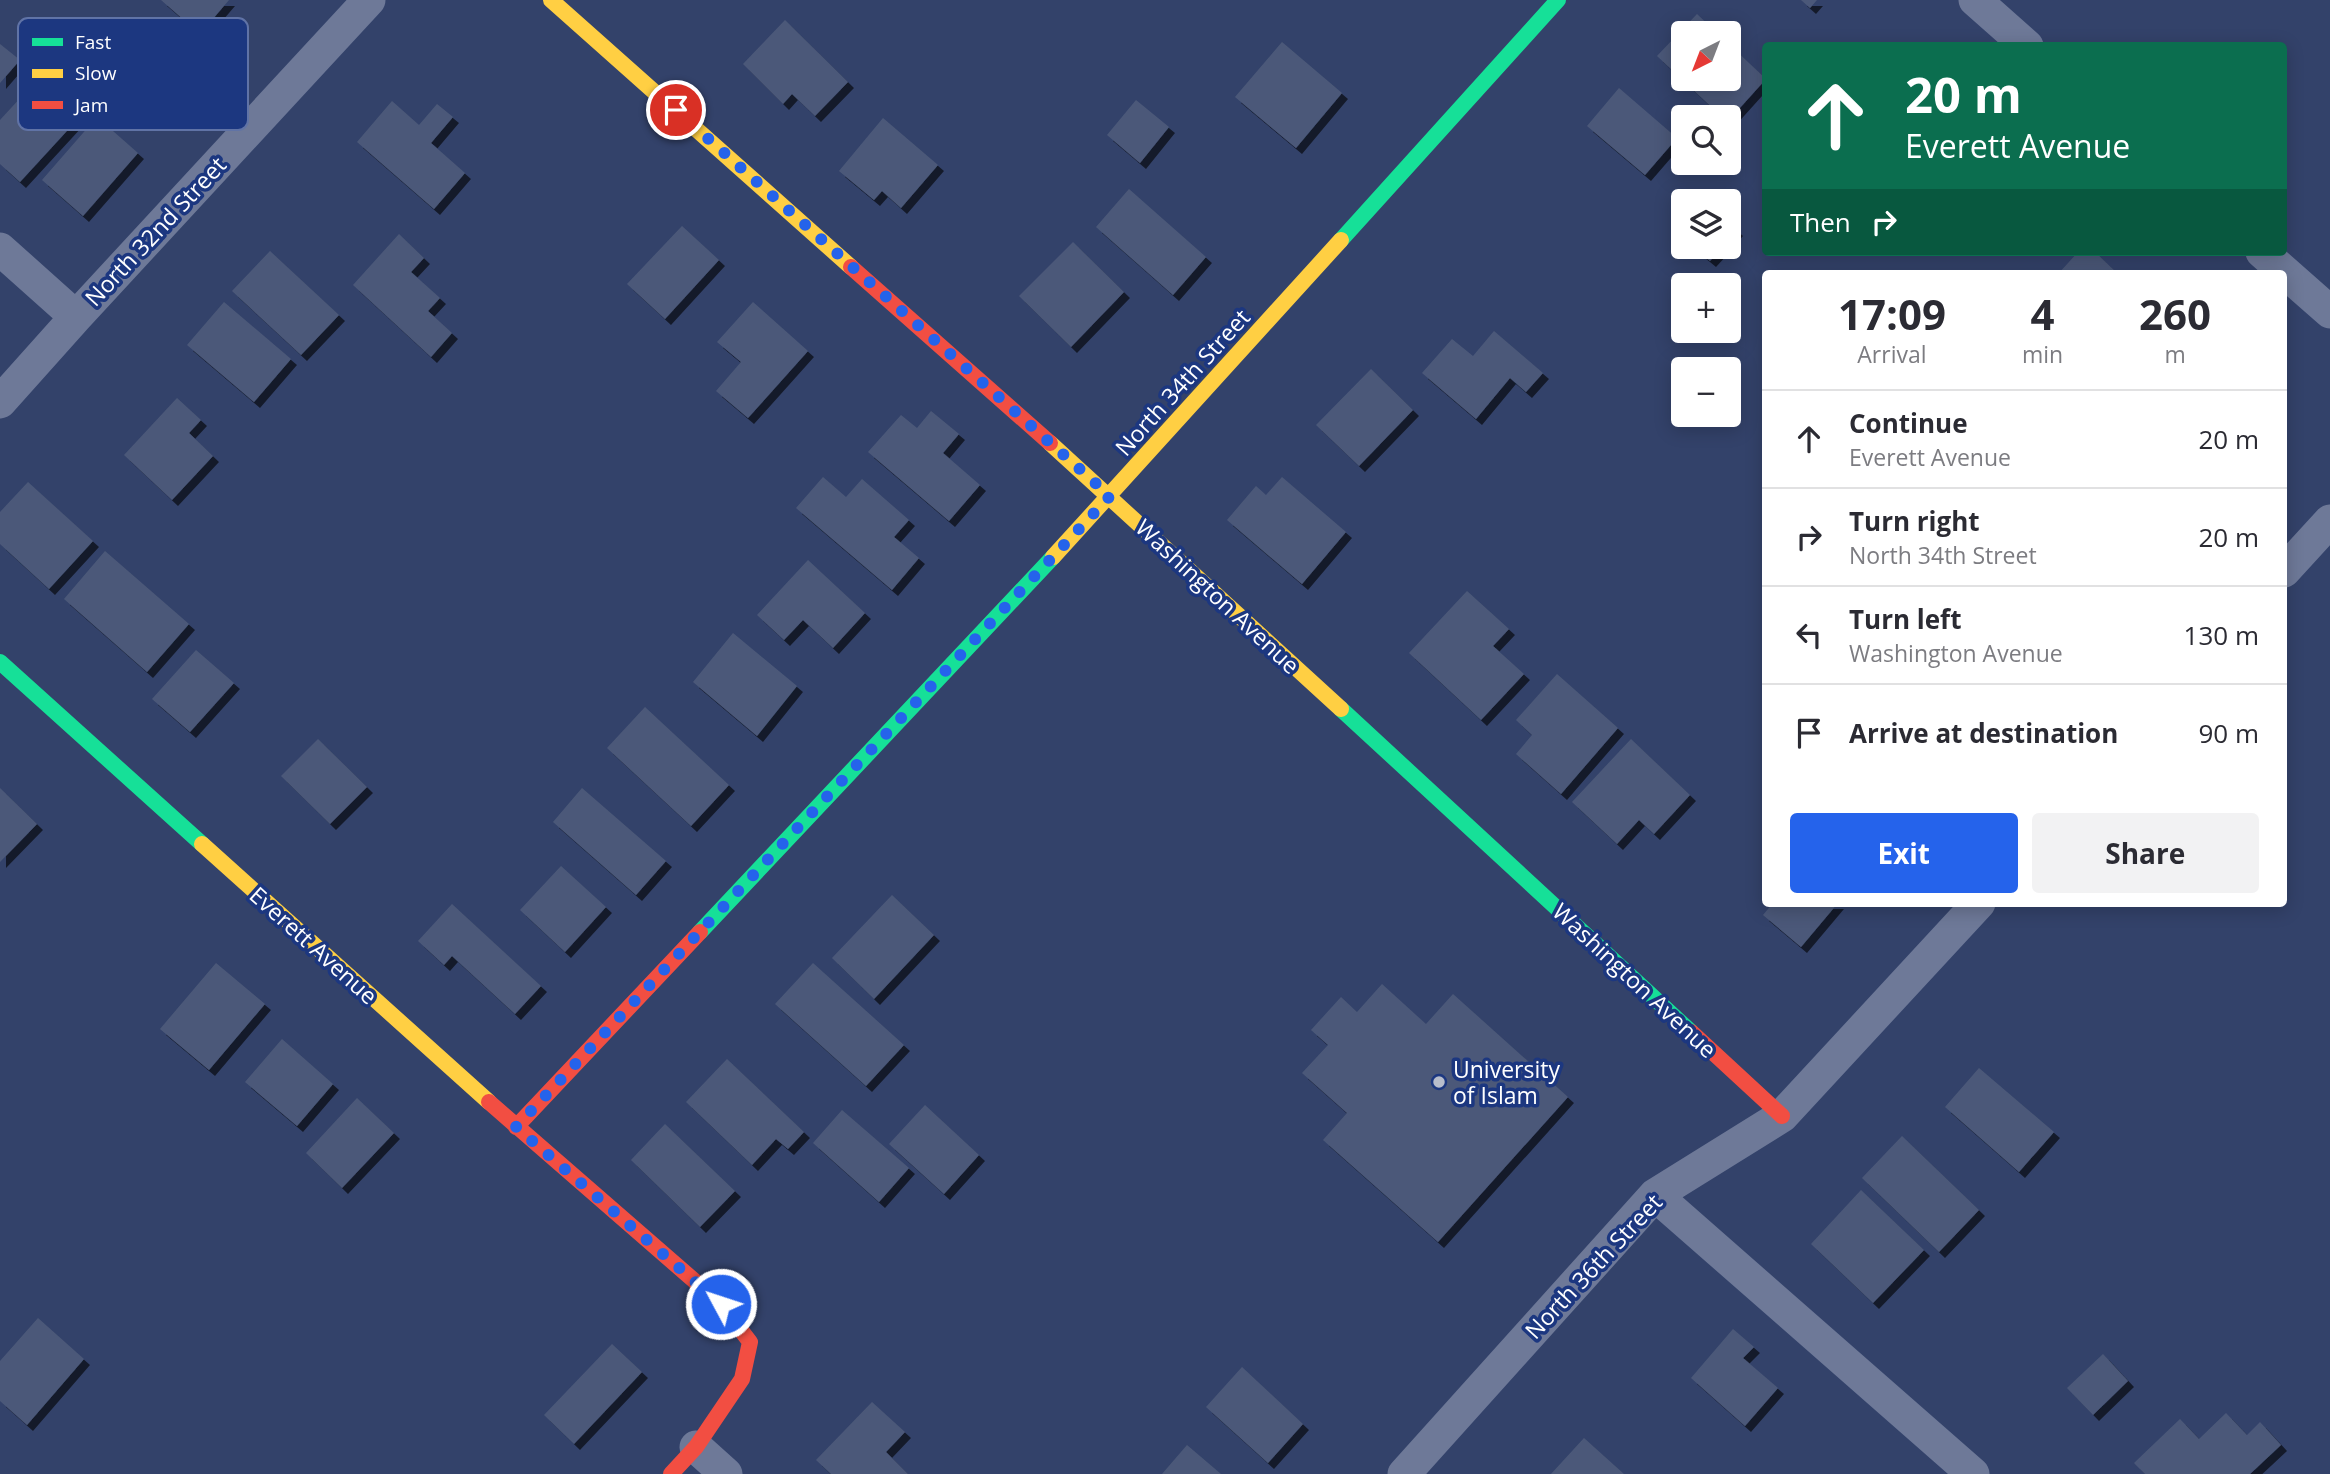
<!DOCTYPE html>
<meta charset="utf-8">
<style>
:root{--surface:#fff;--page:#f2f2f3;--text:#2b2b33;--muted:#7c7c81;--line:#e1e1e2;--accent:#2563eb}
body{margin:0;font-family:"Open Sans",sans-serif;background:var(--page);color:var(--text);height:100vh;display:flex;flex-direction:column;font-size:26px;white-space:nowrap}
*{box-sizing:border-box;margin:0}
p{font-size:23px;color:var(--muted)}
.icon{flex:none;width:38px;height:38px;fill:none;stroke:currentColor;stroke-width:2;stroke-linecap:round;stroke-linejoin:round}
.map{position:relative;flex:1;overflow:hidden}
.details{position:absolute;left:1762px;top:270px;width:525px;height:637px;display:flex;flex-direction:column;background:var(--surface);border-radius:7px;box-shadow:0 4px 18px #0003}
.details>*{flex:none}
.banner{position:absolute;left:1762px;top:42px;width:525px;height:214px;border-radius:7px;box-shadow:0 4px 18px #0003;background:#0b6e4f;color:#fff;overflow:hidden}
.needle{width:46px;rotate:222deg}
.controls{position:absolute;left:1671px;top:21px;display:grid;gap:14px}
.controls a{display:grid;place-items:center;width:70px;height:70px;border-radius:7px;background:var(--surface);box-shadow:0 4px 18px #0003;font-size:35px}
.pin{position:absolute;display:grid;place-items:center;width:60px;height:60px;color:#fff;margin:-30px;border:4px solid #fff;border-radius:50%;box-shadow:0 2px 7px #0007}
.me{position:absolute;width:77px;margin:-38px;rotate:310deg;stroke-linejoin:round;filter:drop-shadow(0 0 5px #0008)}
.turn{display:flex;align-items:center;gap:24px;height:147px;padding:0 28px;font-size:32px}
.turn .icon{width:91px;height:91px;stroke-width:2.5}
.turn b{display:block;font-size:49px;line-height:60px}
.then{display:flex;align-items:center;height:66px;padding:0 28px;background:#0003;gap:14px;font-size:26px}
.eta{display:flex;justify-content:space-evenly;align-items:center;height:119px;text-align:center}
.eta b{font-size:42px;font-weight:700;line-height:49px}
.cta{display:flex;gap:14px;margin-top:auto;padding:14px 28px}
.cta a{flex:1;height:80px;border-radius:7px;background:var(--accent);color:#fff;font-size:28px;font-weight:700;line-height:80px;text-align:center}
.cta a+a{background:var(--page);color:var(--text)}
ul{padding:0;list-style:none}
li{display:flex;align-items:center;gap:21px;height:98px;padding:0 28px;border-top:2px solid var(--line)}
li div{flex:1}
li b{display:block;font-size:26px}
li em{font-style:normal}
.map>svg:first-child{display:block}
</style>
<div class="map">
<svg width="2330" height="1474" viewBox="0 0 2330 1474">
<defs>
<filter id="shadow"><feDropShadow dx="6" dy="6" stdDeviation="0" flood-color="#0009"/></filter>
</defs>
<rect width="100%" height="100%" fill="#33426a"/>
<!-- building -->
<path fill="#4c5979" filter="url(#shadow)" d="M161,0H229L200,34Z
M1801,0H1817L1810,8Z
M1697,14L1717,33H1684V79H1729V44L1766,79L1729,120V117H1722L1657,56Z
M785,20L848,82L815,116L792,94L783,104L743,64Z
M1282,42L1342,93L1296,148L1235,97Z
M0,44L20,60L0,83Z
M47,69L88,108L20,182L0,164V120Z
M1619,88L1677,138L1645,175L1587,126Z
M1136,100L1169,127L1140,163L1107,135Z
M392,101L419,125L437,104L453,117L431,143L465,173L434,209L357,142Z
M97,117L138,153L83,216L42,180Z
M883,118L938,165L901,208L882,191L874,200L839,171Z
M1129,189L1206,257L1173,295L1096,227Z
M1729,223L1737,230L1729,239Z
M682,226L719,260L665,319L627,284Z
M399,234L424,258L411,272L440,298L428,311L452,333L431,357L353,285Z
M1073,242L1124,292L1071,347L1019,296Z
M1693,247H1723L1710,261Z
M270,251L339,315L301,355L232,291Z
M2078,252H2095L2116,272L2059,273Z
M224,302L291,359L254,402L187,345Z
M753,302L808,351L748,418L716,391L741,362L717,342Z
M1494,331L1543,373L1526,392L1510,378L1476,419L1422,373L1452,339L1473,356Z
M1371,369L1413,410L1359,466L1316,425Z
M177,398L201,420L189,433L213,456L172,500L124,455Z
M931,411L959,434L943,453L980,485L949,521L868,452L901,415L917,428Z
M823,477L846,497L862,479L909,520L894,537L919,558L892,590L796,508Z
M1282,477L1346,532L1302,584L1227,520L1256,486L1266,495Z
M28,482L93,541L49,589L0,544V512Z
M105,551L189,624L147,672L64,599Z
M808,560L865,613L833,648L803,620L784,640L757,615Z
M1467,591L1509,629L1493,646L1524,674L1481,720L1409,653Z
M733,633L797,686L757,736L693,682Z
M196,650L234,683L190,732L152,699Z
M1557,674L1618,728L1561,794L1516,754L1532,735L1516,720Z
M645,707L729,785L691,826L607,748Z
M318,739L367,787L330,824L281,776Z
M1631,739L1690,795L1654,834L1639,820L1617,844L1572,802Z
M0,788L37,824L0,862Z
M582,788L666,861L636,895L553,822Z
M561,866L606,907L565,952L520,910Z
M892,895L934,935L874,999L832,958Z
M1773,903H1838L1801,947L1763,915Z
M452,904L541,986L515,1014L452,956L444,965L418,941Z
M216,963L265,1004L209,1070L160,1029Z
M813,963L904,1045L866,1086L775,1004Z
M1382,984L1426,1024L1453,994L1568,1097L1438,1242L1323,1140L1347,1113L1302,1073L1328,1045L1311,1030L1341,997L1357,1012Z
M282,1039L333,1084L297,1126L245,1082Z
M727,1059L804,1132L788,1149L776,1139L752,1165L686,1102Z
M1979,1068L2054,1132L2019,1172L1945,1107Z
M357,1098L394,1133L342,1188L306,1153Z
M925,1105L979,1155L944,1194L889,1144Z
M842,1110L909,1168L879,1202L813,1143Z
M665,1124L735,1191L700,1227L631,1160Z
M1902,1136L1979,1210L1939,1252L1862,1178Z
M1861,1190L1924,1250L1873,1303L1811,1244Z
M38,1318L84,1359L27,1425L0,1401V1361Z
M1733,1329L1754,1347L1743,1358L1778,1388L1745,1426L1691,1378Z
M612,1344L642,1372L574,1444L544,1415Z
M2103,1354L2128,1381L2093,1415L2067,1388Z
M1242,1367L1303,1424L1268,1463L1206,1407Z
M872,1402L905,1432L886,1452L908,1474H831L816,1460Z
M2226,1413L2247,1435L2260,1422L2281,1445L2250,1474H2145L2134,1463L2180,1419L2199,1439Z
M1584,1438L1624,1474H1551Z
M1187,1445L1221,1474H1162Z"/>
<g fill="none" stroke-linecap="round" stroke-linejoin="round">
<!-- street -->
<path stroke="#6e7998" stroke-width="33" d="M1975,0L2027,46
M0,249L76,317
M2262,252L2330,312
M0,402L76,317L369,0
M2284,571L2330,521
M1655,1195L1973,1474
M696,1447L726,1474
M1404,1474L1655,1195L1782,1116L1979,903"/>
<!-- fast -->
<path stroke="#16e098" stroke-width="16" d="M1341,240L1558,0
M0,662L202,844
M1341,709L1691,1032
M700,932L1053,557"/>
<!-- slow -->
<path stroke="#ffcf43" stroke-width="16" d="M551,0L851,267
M1050,443L1341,709
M1053,557L1341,240
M202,844L489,1102"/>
<!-- jam -->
<path stroke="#f24e42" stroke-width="16" d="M851,267L1050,443
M1691,1032L1782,1116
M489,1102L721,1304L750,1342L742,1379L696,1447L671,1474
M516,1127L700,932"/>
</g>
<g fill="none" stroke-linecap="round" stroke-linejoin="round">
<!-- route -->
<path stroke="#2563eb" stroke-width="12" stroke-dasharray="0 21.6" d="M676,110L1110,496L516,1127L721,1304"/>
</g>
<!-- markers -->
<circle fill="#b8bdcb" stroke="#1c3780" stroke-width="2.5" cx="1439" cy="1082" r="7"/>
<g text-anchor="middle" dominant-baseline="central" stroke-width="7" stroke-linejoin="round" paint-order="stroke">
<!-- street labels -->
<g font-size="23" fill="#fff" stroke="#1c3780">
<text transform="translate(155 231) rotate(-47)">North 32nd Street</text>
<text transform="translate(1182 382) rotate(-48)">North 34th Street</text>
<text transform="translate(1218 596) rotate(43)">Washington Avenue</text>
<text transform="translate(314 945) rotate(42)">Everett Avenue</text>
<text transform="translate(1635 980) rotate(43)">Washington Avenue</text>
<text transform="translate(1593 1266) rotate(-47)">North 36th Street</text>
</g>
<!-- poi labels -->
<g font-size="23" fill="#fff" stroke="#1c3780" text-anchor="start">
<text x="1453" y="1069">University<tspan x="1453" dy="26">of Islam</tspan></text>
</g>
</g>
<!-- legend -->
<rect x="18" y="18" width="230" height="112" rx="10" fill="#1c3780" stroke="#6073a6" stroke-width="2"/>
<rect x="32" y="38" width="31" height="8" fill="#16e098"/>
<rect x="32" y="69" width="31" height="9" fill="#ffcf43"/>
<rect x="32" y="101" width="31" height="8" fill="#f24e42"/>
<g font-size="19" fill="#fff">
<text x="75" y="49">Fast</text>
<text x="75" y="80">Slow</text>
<text x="75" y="112">Jam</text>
</g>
</svg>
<div class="controls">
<a><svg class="needle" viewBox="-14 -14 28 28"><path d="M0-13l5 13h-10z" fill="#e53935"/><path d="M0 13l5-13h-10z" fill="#7c7c81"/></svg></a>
<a><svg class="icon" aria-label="search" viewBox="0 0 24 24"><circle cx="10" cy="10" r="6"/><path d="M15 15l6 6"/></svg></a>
<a><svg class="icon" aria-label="layers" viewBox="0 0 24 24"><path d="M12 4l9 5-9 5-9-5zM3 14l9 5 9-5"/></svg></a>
<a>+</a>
<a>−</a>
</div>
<div class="pin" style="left:676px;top:110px;background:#d93025"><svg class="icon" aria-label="arrive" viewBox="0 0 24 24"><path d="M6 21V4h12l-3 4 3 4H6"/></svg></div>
<svg class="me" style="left:721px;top:1304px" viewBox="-20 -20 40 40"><circle r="17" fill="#2563eb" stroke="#fff" stroke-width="3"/><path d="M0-11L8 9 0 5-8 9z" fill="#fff"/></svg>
<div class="banner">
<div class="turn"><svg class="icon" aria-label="ahead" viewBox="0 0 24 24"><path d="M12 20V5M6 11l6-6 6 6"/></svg><div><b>20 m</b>Everett Avenue</div></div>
<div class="then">Then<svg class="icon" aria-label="right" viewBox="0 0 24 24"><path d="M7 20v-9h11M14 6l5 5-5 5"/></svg></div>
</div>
<section class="details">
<div class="eta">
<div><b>17:09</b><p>Arrival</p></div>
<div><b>4</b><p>min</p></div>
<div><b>260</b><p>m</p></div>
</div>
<ul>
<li><svg class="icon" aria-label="ahead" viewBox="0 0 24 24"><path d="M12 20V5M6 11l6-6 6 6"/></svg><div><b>Continue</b><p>Everett Avenue</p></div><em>20 m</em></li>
<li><svg class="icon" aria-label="right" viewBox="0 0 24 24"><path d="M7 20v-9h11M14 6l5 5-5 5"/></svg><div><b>Turn right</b><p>North 34th Street</p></div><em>20 m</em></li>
<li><svg class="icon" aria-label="left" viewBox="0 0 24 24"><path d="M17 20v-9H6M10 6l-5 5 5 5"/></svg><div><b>Turn left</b><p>Washington Avenue</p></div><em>130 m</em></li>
<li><svg class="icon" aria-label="arrive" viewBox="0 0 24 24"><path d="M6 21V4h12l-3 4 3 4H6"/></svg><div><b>Arrive at destination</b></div><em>90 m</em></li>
</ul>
<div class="cta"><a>Exit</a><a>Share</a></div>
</section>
</div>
